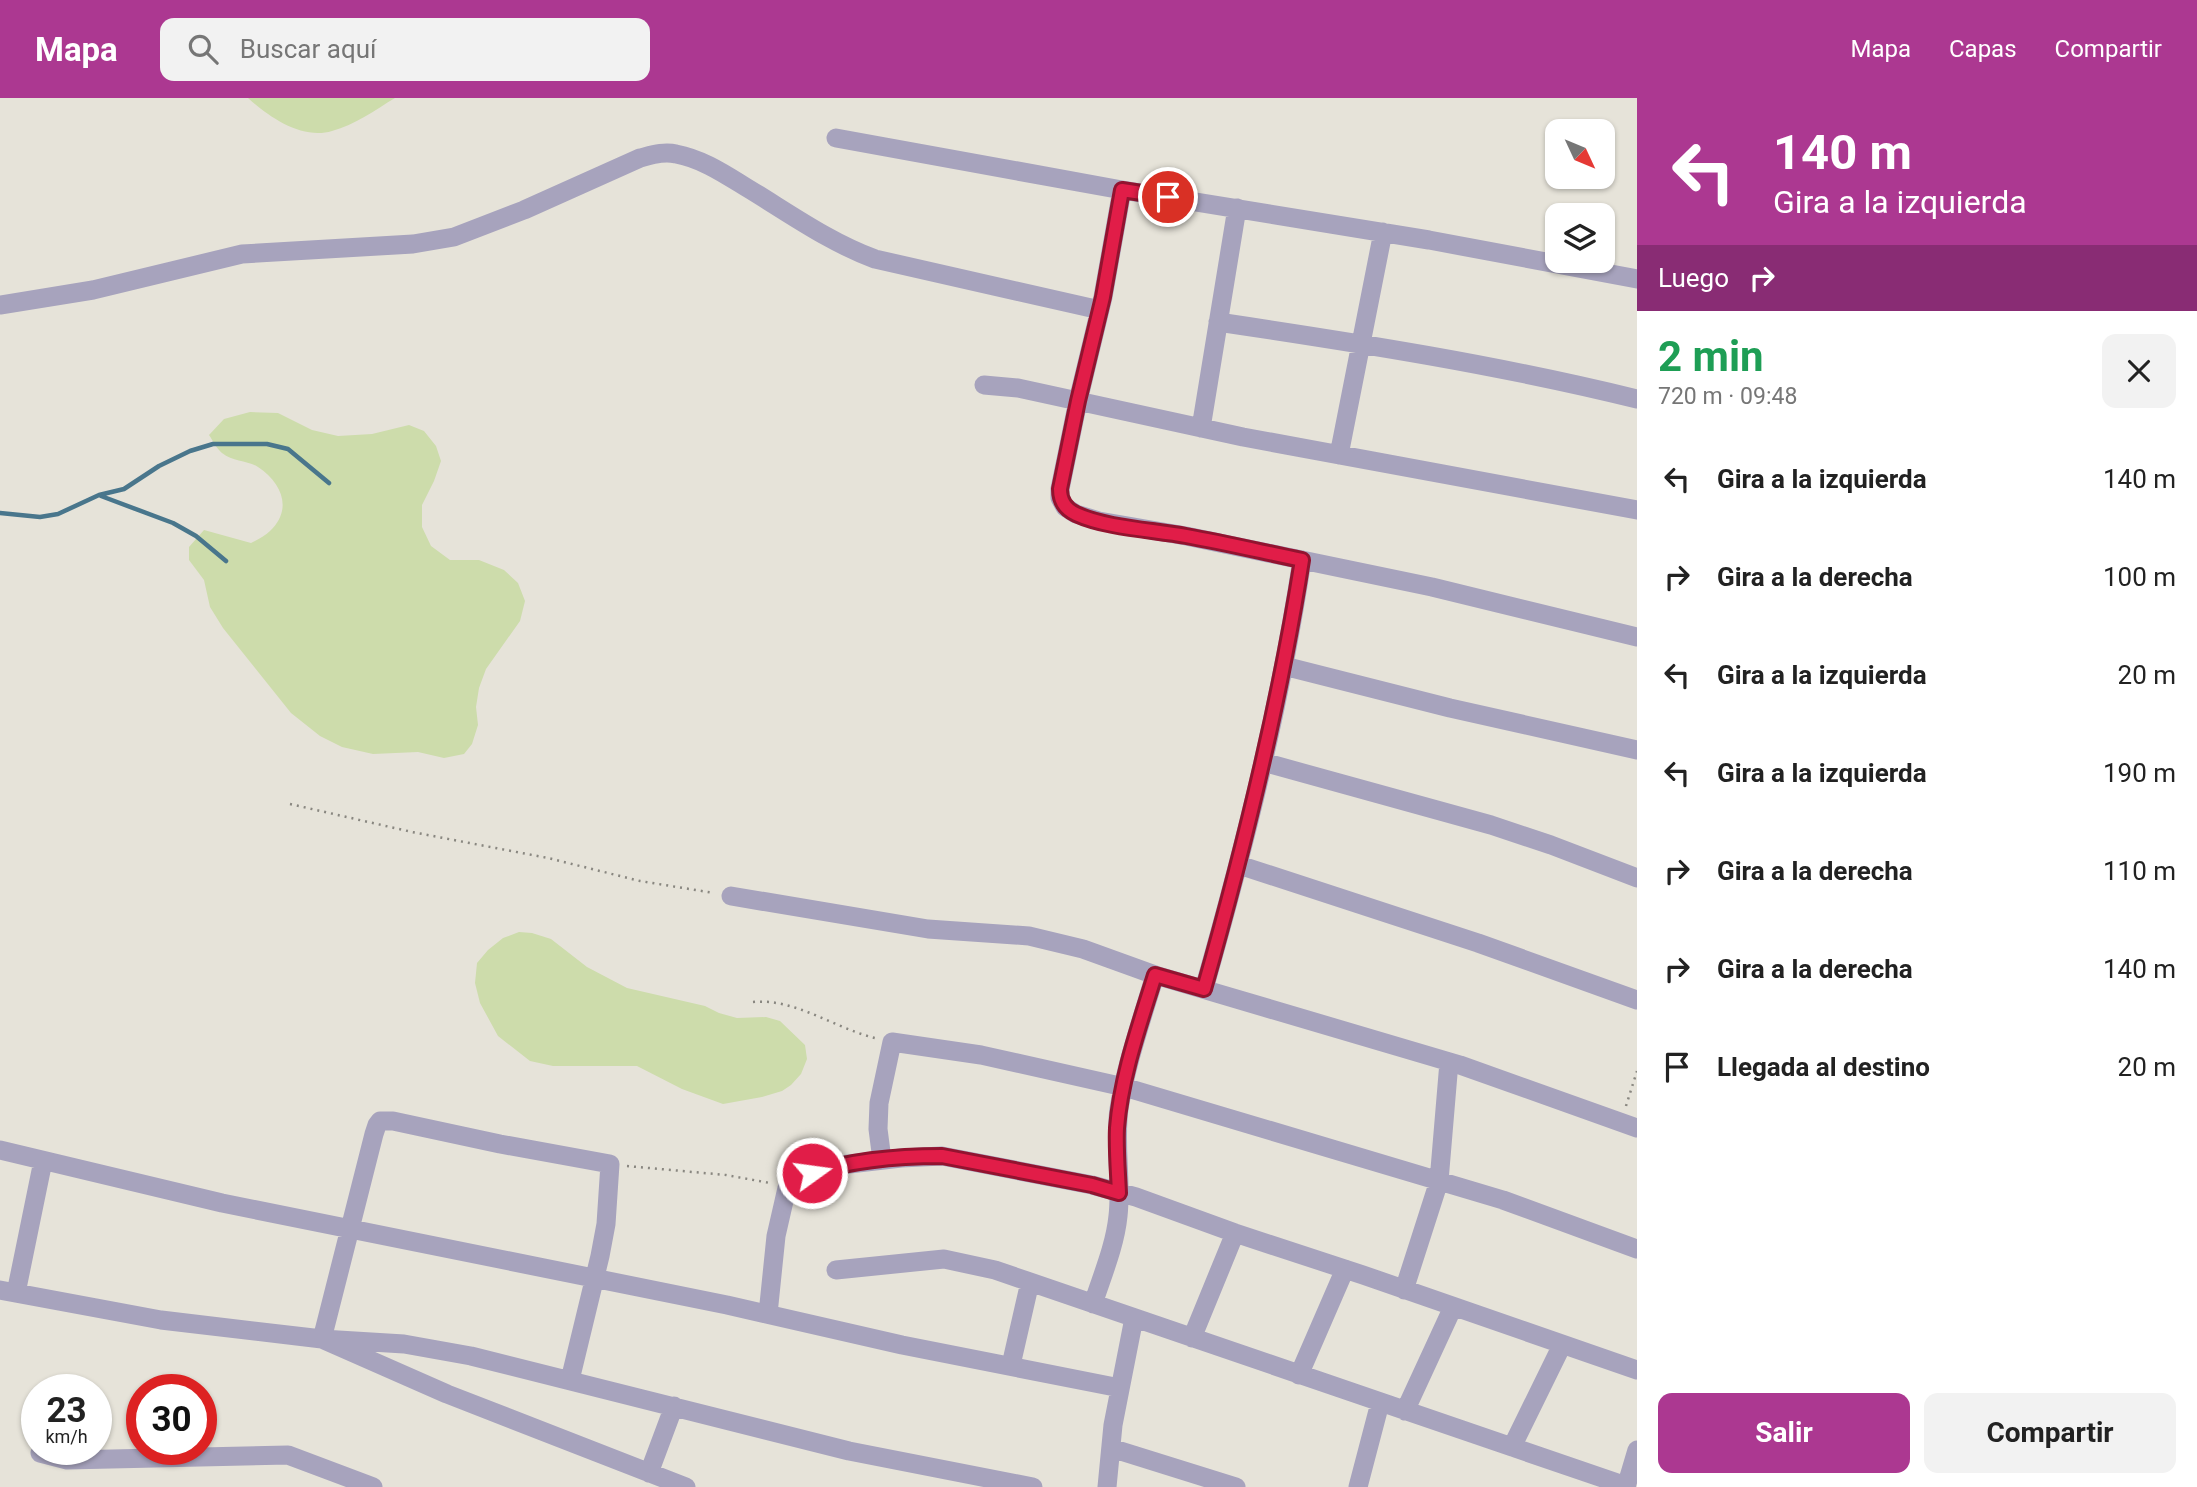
<!DOCTYPE html>
<html lang="es">
<meta charset="utf-8">
<style>
:root{--surface:#fff;--page:#f2f2f2;--text:#222;--muted:#767676;--accent:#ac3891}
body{margin:0;font-family:Roboto,sans-serif;background:var(--page);color:var(--text);height:100vh;display:flex;flex-direction:column;font-size:26px;white-space:nowrap}
*{box-sizing:border-box;margin:0}
p{font-size:23px;color:var(--muted)}
.icon{flex:none;width:38px;height:38px;fill:none;stroke:currentColor;stroke-width:2;stroke-linecap:round;stroke-linejoin:round}
.map{position:relative;flex:1;overflow:hidden}
.details{display:flex;flex-direction:column;background:var(--surface);width:560px}
.details>*{flex:none}
.top-card{background:#ac3891;color:#fff;overflow:hidden}
.needle{width:46px;rotate:134deg}
.fabs{position:absolute;left:1545px;top:21px;display:grid;gap:14px}
.fabs a{display:grid;place-items:center;width:70px;height:70px;border-radius:14px;background:var(--surface);box-shadow:0 2px 5px #0004;font-size:35px}
.speed{position:absolute;left:21px;top:1276px;display:flex;gap:14px;font-size:35px;font-weight:700;text-align:center}
.speed>*{display:grid;place-content:center;width:91px;height:91px;border-radius:50%;background:var(--surface);box-shadow:0 2px 5px #0004;line-height:1}
.speed small{font-size:18px;font-weight:400}
.speed .limit{border:10px solid #d22;background:#fff;color:#111}
.pin{position:absolute;display:grid;place-items:center;width:60px;height:60px;color:#fff;margin:-30px;border:4px solid #fff;border-radius:50%;box-shadow:0 2px 7px #0007}
.me{position:absolute;width:77px;margin:-38px;rotate:76deg;stroke-linejoin:round;filter:drop-shadow(0 0 5px #0008)}
.turn{display:flex;align-items:center;gap:24px;height:147px;padding:0 21px;font-size:32px}
.turn .icon{width:91px;height:91px;stroke-width:2.5}
.turn b{display:block;font-size:49px;line-height:60px}
.then{display:flex;align-items:center;height:66px;padding:0 21px;background:#0003;gap:14px;font-size:26px}
.round{display:grid;place-items:center;flex:none;width:74px;height:74px;border-radius:14px;background:var(--page)}
.headline{display:flex;align-items:center;justify-content:space-between;height:119px;padding:0 21px}
h1{font-size:42px;font-weight:700;line-height:52px;color:#1e9e55}
.cta{display:flex;gap:14px;margin-top:auto;padding:14px 21px}
.cta a{flex:1;height:80px;border-radius:14px;background:var(--accent);color:#fff;font-size:28px;font-weight:700;line-height:80px;text-align:center}
.cta a+a{background:var(--page);color:var(--text)}
ul{padding:0;list-style:none}
li{display:flex;align-items:center;gap:21px;height:98px;padding:0 21px}
li div{flex:1}
li b{display:block;font-size:26px}
li em{font-style:normal}
header{display:flex;align-items:center;gap:42px;box-sizing:border-box;height:98px;padding:0 35px;background:var(--accent);color:#fff}
header strong{font-size:33px}
nav{display:flex;gap:38px;margin-inline-start:auto;font-size:24px}
.search{width:490px;height:63px;background:var(--page);display:flex;align-items:center;gap:18px;box-sizing:border-box;padding:0 24px;border-radius:14px;color:var(--muted);font-size:26px}
main{display:flex;flex:1;min-height:0}
.map>svg:first-child{display:block}
</style>
<header>
<strong>Mapa</strong>
<div class="search"><svg class="icon" aria-label="search" viewBox="0 0 24 24"><circle cx="10" cy="10" r="6"/><path d="M15 15l6 6"/></svg>Buscar aquí</div>
<nav><a>Mapa</a><a>Capas</a><a>Compartir</a></nav>
</header>
<main>
<div class="map">
<svg width="1637" height="1389" viewBox="0 0 1637 1389">
<rect width="100%" height="100%" fill="#e6e3d9"/>
<!-- green -->
<path fill="#cddcab" d="M248,0H395C375,12 355,27 332,33C302,42 269,19 248,0Z
M250,314L278,315L312,332L338,338L372,336L409,327L424,333L436,348L441,363L434,383L422,407V429L431,448L450,462H479L504,472L518,485L525,503L520,523L486,571L479,590L476,609L478,627L472,646L464,656L444,660L418,654L373,656L342,649L320,638L291,615L223,530L210,509L204,482L189,462V449L204,432L251,445C257,442 265,438 270,433C293,411 282,385 258,369C247,362 233,364 222,355C217,351 213,343 209,337L224,321Z
M519,834L532,835L551,841L587,869L627,890L705,908L719,915L737,920L766,919L780,923L805,947L807,961L801,976L791,987L782,993L762,999L723,1006L682,991L637,968H553L530,963L498,938L480,905L475,885L477,865L488,852L503,840Z"/>
<g fill="none" stroke-linecap="round" stroke-linejoin="round">
<!-- stream -->
<path stroke="#49768c" stroke-width="4.5" d="M101,398L173,425L196,438L226,463
M0,415L40,419L58,416L99,397L124,391L159,368L190,353L213,346H267L288,351L329,385"/>
<!-- path -->
<path stroke="#898780" stroke-width="2.5" stroke-dasharray="2 5" stroke-linecap="butt" d="M290,706L412,734L548,760L640,783L714,795
M753,904C795,900 834,930 875,940
M1626,1008L1637,973
M627,1068L726,1077L770,1085"/>
<!-- minor -->
<path stroke="#a7a3bd" stroke-width="19" d="M836,40L1122,92L1429,142L1637,181
M1122,92L1103,199L1078,303L1060,391V400L1065,409L1076,416L1099,423L1186,438L1432,489L1637,539
M0,207L93,192L242,156L413,146L454,139L524,112L640,60C652,57 664,53 676,56C703,61 726,77 749,91C790,116 829,144 875,161L1100,212
M1218,224C1359,245 1499,267 1637,301
M984,287L1018,290L1243,339L1637,412
M1201,330L1237,110
M1339,357L1383,134
M1284,568L1450,610L1637,652
M1263,664L1491,727L1551,747L1637,780
M1239,767L1478,845L1637,902
M731,798L928,831L1029,838L1083,851L1155,877L1460,967L1637,1030
M1204,891C1244,750 1280,608 1302,462
M0,1052L222,1105L727,1207L902,1247L1120,1290
M882,1062L878,1031L879,1005L892,944L981,957L1124,989L1503,1102L1637,1151
M836,1172L944,1161L995,1172L1626,1388
M0,1192L161,1222L322,1241L447,1296L686,1389
M1404,1192L1439,1083L1449,964
M16,1195L43,1063
M1093,1206C1102,1178 1115,1148 1118,1118C1122,1083 1114,1047 1119,1011C1126,966 1142,921 1155,877
M768,1216L776,1138L787,1090L793,1083L832,1068L901,1060L942,1058L1092,1087L1136,1099L1235,1135L1363,1177L1637,1272
M1192,1240L1235,1135
M1011,1267L1030,1184
M1299,1277L1345,1171
M570,1282L600,1158L606,1126L610,1066L500,1046L393,1023H380L377,1027L374,1036L322,1241L404,1246L471,1258L849,1353L1033,1389
M1405,1313L1453,1209
M1512,1349L1562,1247
M1111,1350L1236,1389
M40,1355L67,1362L288,1357L373,1389
M649,1375L674,1308
M1107,1389L1113,1327L1134,1220
M1358,1389L1380,1305
M1626,1389L1637,1352"/>
</g>
<g fill="none" stroke-linecap="round" stroke-linejoin="round">
<defs>
<path id="route" d="M812,1075C853,1062 899,1058 942,1058L1092,1087L1119,1095C1118,1073 1116,1051 1117,1030C1121,978 1140,926 1155,877L1204,891C1244,750 1279,608 1302,462C1263,454 1225,445 1186,438C1154,432 1106,430 1076,416C1065,411 1060,403 1060,391L1078,303L1103,199L1122,92L1168,99"/>
</defs>
<!-- route casing -->
<use href="#route" stroke="#92132f" stroke-width="18"/>
<!-- route -->
<use href="#route" stroke="#e11d48" stroke-width="12"/>
</g>
</svg>
<div class="fabs">
<a><svg class="needle" viewBox="-14 -14 28 28"><path d="M0-13l5 13h-10z" fill="#e53935"/><path d="M0 13l5-13h-10z" fill="#767676"/></svg></a>
<a><svg class="icon" aria-label="layers" viewBox="0 0 24 24"><path d="M12 4l9 5-9 5-9-5zM3 14l9 5 9-5"/></svg></a>
</div>
<div class="speed"><div>23<small>km/h</small></div><div class="limit">30</div></div>
<div class="pin" style="left:1168px;top:99px;background:#d93025"><svg class="icon" aria-label="arrive" viewBox="0 0 24 24"><path d="M6 21V4h12l-3 4 3 4H6"/></svg></div>
<svg class="me" style="left:812px;top:1075px" viewBox="-20 -20 40 40"><circle r="17" fill="#e11d48" stroke="#fff" stroke-width="3"/><path d="M0-11L8 9 0 5-8 9z" fill="#fff"/></svg>
</div>
<section class="details">
<div class="top-card">
<div class="turn"><svg class="icon" aria-label="left" viewBox="0 0 24 24"><path d="M17 20v-9H6M10 6l-5 5 5 5"/></svg><div><b>140 m</b>Gira a la izquierda</div></div>
<div class="then">Luego<svg class="icon" aria-label="right" viewBox="0 0 24 24"><path d="M7 20v-9h11M14 6l5 5-5 5"/></svg></div>
</div>
<div class="headline"><div><h1>2 min</h1><p>720 m · 09:48</p></div><a class="round"><svg class="icon" aria-label="close" viewBox="0 0 24 24"><path d="M6 6l12 12M18 6L6 18"/></svg></a></div>
<ul>
<li><svg class="icon" aria-label="left" viewBox="0 0 24 24"><path d="M17 20v-9H6M10 6l-5 5 5 5"/></svg><div><b>Gira a la izquierda</b></div><em>140 m</em></li>
<li><svg class="icon" aria-label="right" viewBox="0 0 24 24"><path d="M7 20v-9h11M14 6l5 5-5 5"/></svg><div><b>Gira a la derecha</b></div><em>100 m</em></li>
<li><svg class="icon" aria-label="left" viewBox="0 0 24 24"><path d="M17 20v-9H6M10 6l-5 5 5 5"/></svg><div><b>Gira a la izquierda</b></div><em>20 m</em></li>
<li><svg class="icon" aria-label="left" viewBox="0 0 24 24"><path d="M17 20v-9H6M10 6l-5 5 5 5"/></svg><div><b>Gira a la izquierda</b></div><em>190 m</em></li>
<li><svg class="icon" aria-label="right" viewBox="0 0 24 24"><path d="M7 20v-9h11M14 6l5 5-5 5"/></svg><div><b>Gira a la derecha</b></div><em>110 m</em></li>
<li><svg class="icon" aria-label="right" viewBox="0 0 24 24"><path d="M7 20v-9h11M14 6l5 5-5 5"/></svg><div><b>Gira a la derecha</b></div><em>140 m</em></li>
<li><svg class="icon" aria-label="arrive" viewBox="0 0 24 24"><path d="M6 21V4h12l-3 4 3 4H6"/></svg><div><b>Llegada al destino</b></div><em>20 m</em></li>
</ul>
<div class="cta"><a>Salir</a><a>Compartir</a></div>
</section>
</main>
